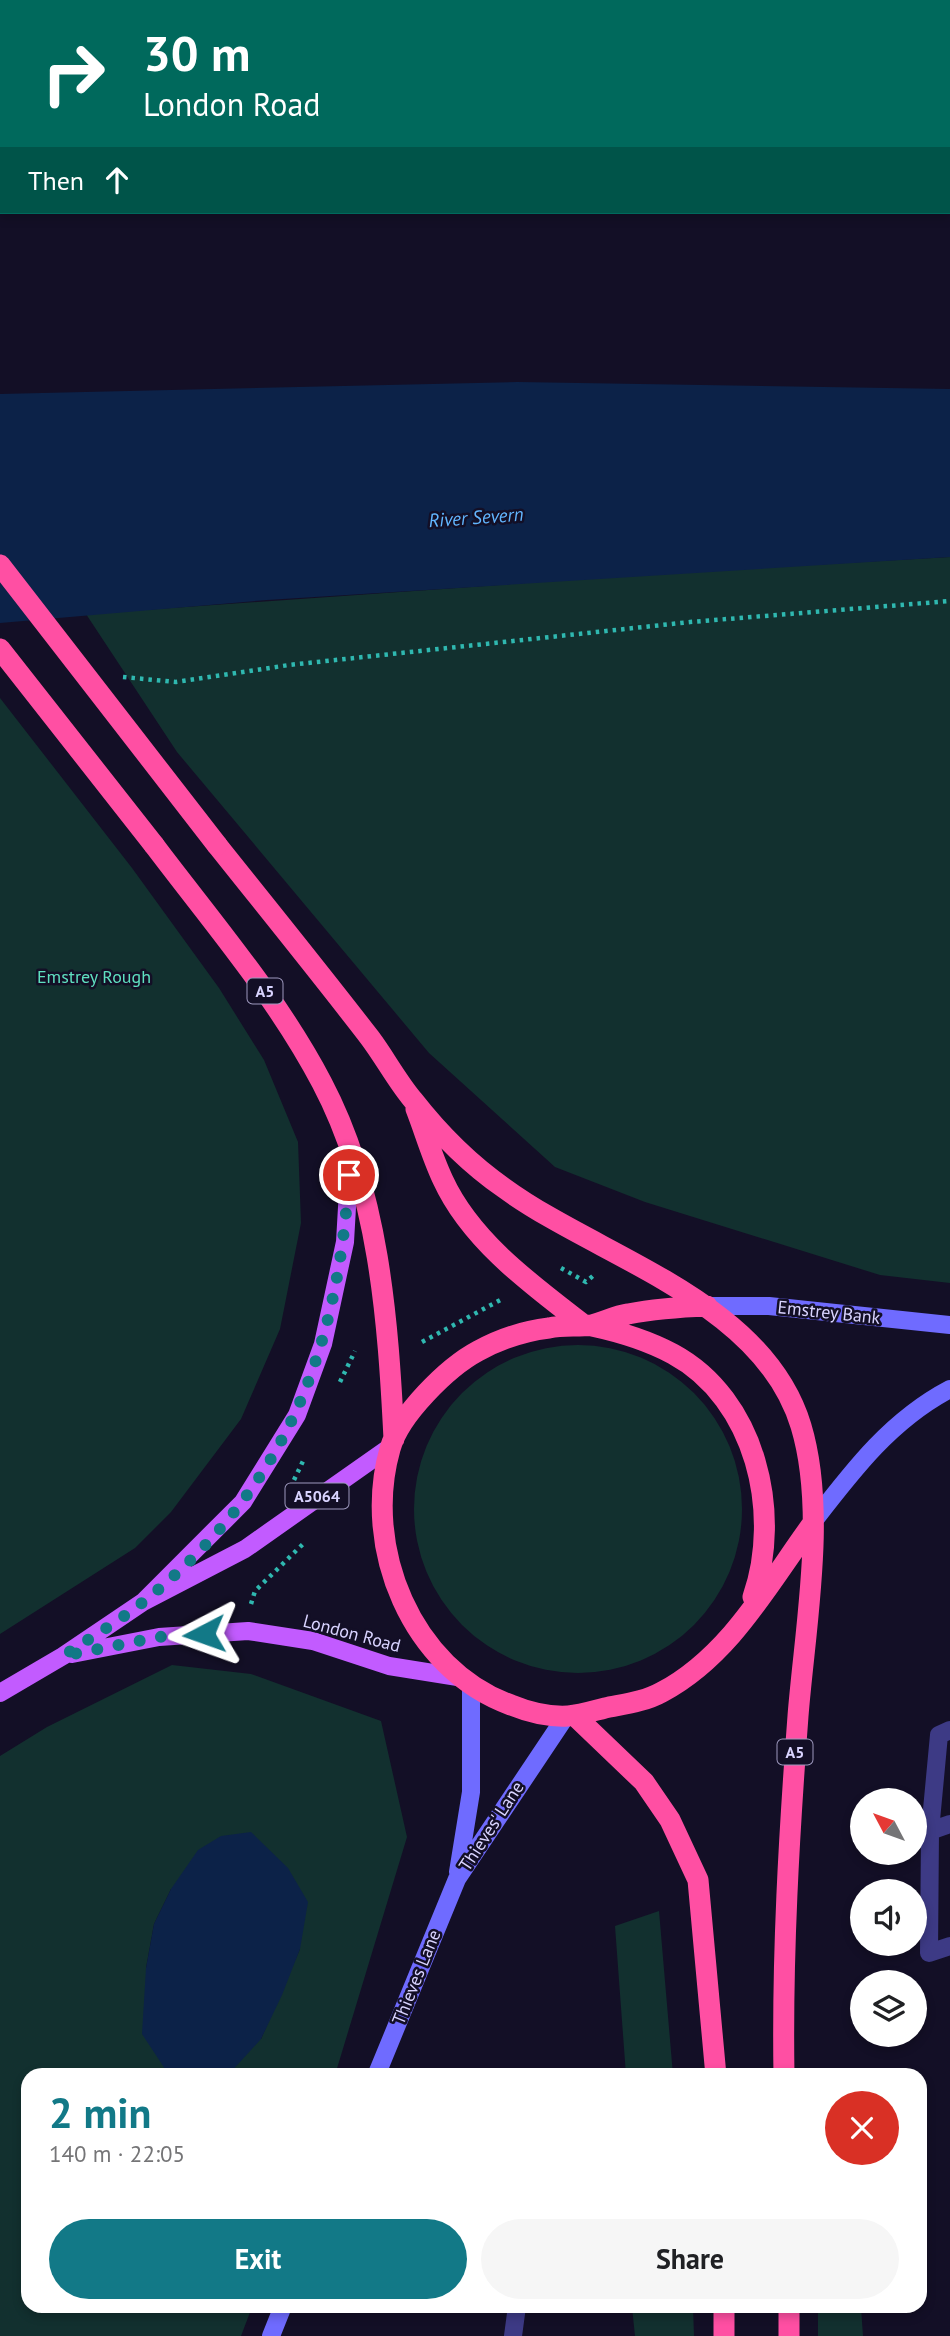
<!DOCTYPE html>
<meta charset="utf-8">
<style>
:root{--surface:#fff;--page:#f6f6f6;--text:#202124;--muted:#757577;--accent:#127987}
body{margin:0;font-family:"PT Sans",sans-serif;background:var(--page);color:var(--text);height:100vh;display:flex;flex-direction:column;font-size:26px;white-space:nowrap}
*{box-sizing:border-box;margin:0}
p{font-size:23px;color:var(--muted)}
.icon{flex:none;width:38px;height:38px;fill:none;stroke:currentColor;stroke-width:2;stroke-linecap:round;stroke-linejoin:round}
.map{position:relative;flex:1;overflow:hidden}
.side{position:absolute;left:21px;top:2068px;width:906px;height:245px;display:flex;flex-direction:column;background:var(--surface);border-radius:21px;box-shadow:0 4px 10px #0003}
.side>*{flex:none}
.guide{position:absolute;left:0px;top:0px;width:950px;height:214px;box-shadow:0 4px 10px #0003;background:#00695c;color:#fff;overflow:hidden}
.needle{width:46px;rotate:311deg}
.fabs{position:absolute;left:850px;top:1788px;display:grid;gap:14px}
.fabs a{display:grid;place-items:center;width:77px;height:77px;border-radius:50%;background:var(--surface);box-shadow:0 4px 10px #0003;font-size:35px}
.pin{position:absolute;display:grid;place-items:center;width:60px;height:60px;color:#fff;margin:-30px;border:4px solid #fff;border-radius:50%;box-shadow:0 2px 7px #0007}
.me{position:absolute;width:77px;margin:-38px;rotate:266deg;stroke-linejoin:round;filter:drop-shadow(0 0 5px #0008)}
.turn{display:flex;align-items:center;gap:24px;height:147px;padding:0 28px;font-size:32px}
.turn .icon{width:91px;height:91px;stroke-width:2.5}
.turn b{display:block;font-size:49px;line-height:60px}
.then{display:flex;align-items:center;height:66px;padding:0 28px;background:#0003;gap:14px;font-size:26px}
.round{display:grid;place-items:center;flex:none;width:74px;height:74px;border-radius:37px;background:var(--page)}
.summary{display:flex;align-items:center;justify-content:space-between;height:119px;padding:0 28px}
h1{font-size:42px;font-weight:600;line-height:52px;color:var(--accent)}
.primary-button{display:flex;gap:14px;margin-top:auto;padding:14px 28px}
.primary-button a{flex:1;height:80px;border-radius:42px;background:var(--accent);color:#fff;font-size:28px;font-weight:600;line-height:80px;text-align:center}
.primary-button a+a{background:var(--page);color:var(--text)}
.map>svg:first-child{display:block}
</style>
<div class="map">
<svg width="950" height="2336" viewBox="0 0 950 2336">
<rect width="100%" height="100%" fill="#130f26"/>
<!-- green -->
<path fill="#12302f" fill-rule="evenodd" d="M950,557V1283L880,1275L645,1202L555,1167L429,1053L177,752L86,614L669,573Z
M0,698L132,868L219,988L264,1060L298,1142L301,1223L280,1329L241,1419L171,1512L135,1548L0,1634Z
M414 1509a164 164 0 1 1 328 0a164 164 0 1 1-328 0Z
M172,1665L251,1674L381,1721L407,1837L335,2075L28,2076V2306L252,2307L241,2336H0V1756L47,1727ZM171,1889L300,1949L261,2039L146,1968L154,1924Z
M659,1911L673,2075H626L615,1926Z
M632,2307H693L694,2336H635Z
M818,2307H861L863,2336H818Z"/>
<!-- water -->
<path fill="#0c2248" d="M517,382L950,389V557L267,600L0,623V394Z
M251,1832L288,1868L308,1902L300,1949L282,1995L261,2039L229,2074L167,2072L142,2034L146,1968L154,1924L171,1889L198,1850L221,1836Z"/>
<g fill="none" stroke-linecap="round" stroke-linejoin="round">
<!-- path -->
<path stroke="#2fb8b0" stroke-width="4.5" stroke-dasharray="3.5 5" stroke-linecap="butt" d="M123,677L176,682L289,665L690,622L950,601
M561,1268L586,1282L595,1274
M422,1342L504,1298
M340,1382L355,1351
M294,1480L304,1459
M251,1604L255,1591L303,1544"/>
<!-- lane -->
<path stroke="#3d3a85" stroke-width="18" d="M950,1730L939,1735L930,1831L929,1953L950,1946
M930,1831L950,1824
M513,2336L517,2306"/>
<!-- secondary -->
<path stroke="#6f6bff" stroke-width="18" d="M707,1306H769L950,1325
M813,1522C853,1470 891,1420 950,1389
M458,1872L471,1792V1684
M376,2076L457,1879L566,1716
M271,2336L283,2306"/>
<!-- primary -->
<path stroke="#c25bff" stroke-width="18" d="M143,1602L243,1502L297,1415L323,1344L345,1242L350,1155
M72,1654L159,1637L248,1631L313,1641L389,1666L464,1678
M0,1693L63,1656L143,1602L245,1549L390,1447"/>
<!-- highway -->
<path stroke="#ff4fa3" stroke-width="21" d="M154,845C212,922 277,997 322,1083C379,1191 388,1319 394,1439
M217,845C268,909 320,973 370,1038C385,1058 397,1081 413,1100C438,1132 471,1165 504,1188C600,1258 763,1300 801,1426C827,1512 805,1627 798,1716C789,1836 782,1956 784,2076
M416,1109C425,1132 432,1157 443,1180C471,1241 532,1285 584,1325
M707,1306C680,1307 654,1309 628,1314C615,1316 604,1322 592,1325C578,1327 563,1325 549,1328C524,1331 500,1339 478,1351C448,1367 399,1415 390,1449C362,1547 411,1669 511,1705C528,1712 550,1717 568,1716C581,1715 593,1711 605,1708C624,1704 644,1702 662,1692C730,1656 769,1583 813,1523
M592,1326C620,1332 647,1340 673,1354C756,1399 782,1513 753,1597
M574,1715L644,1782L670,1820L698,1880L716,2076
M724,2336V2306
M789,2336V2306"/>
<!-- highway-bridge -->
<path stroke="#ff4fa3" stroke-width="21" d="M0,565L217,845
M0,649L154,845"/>
</g>
<g fill="none" stroke-linecap="round" stroke-linejoin="round">
<!-- route -->
<path stroke="#127987" stroke-width="12" stroke-dasharray="0 21.6" d="M204,1634L159,1637L63,1656C90,1638 118,1622 143,1602C286,1488 338,1352 349,1175"/>
</g>
<g text-anchor="middle" dominant-baseline="central" stroke-width="5" stroke-linejoin="round" paint-order="stroke">
<!-- shield labels -->
<g fill="#130f26" stroke="#9e99be" stroke-width="2">
<rect x="247.5" y="978.5" width="35" height="25" rx="5"/>
<rect x="285.5" y="1483.5" width="63" height="25" rx="5"/>
<rect x="777.5" y="1739.5" width="35" height="25" rx="5"/>
</g>
<g font-size="16" font-weight="bold" fill="#d9d4ff">
<text x="265" y="991">A5</text>
<text x="317" y="1496">A5064</text>
<text x="795" y="1752">A5</text>
</g>
<!-- park labels -->
<g font-size="18" fill="#5fe0c0" stroke="#130f26">
<text x="94" y="976">Emstrey Rough</text>
</g>
<!-- street labels -->
<g font-size="18" fill="#d9d4ff" stroke="#130f26">
<text transform="translate(829 1312) rotate(6)">Emstrey Bank</text>
<text transform="translate(352 1633) rotate(15)">London Road</text>
<text transform="translate(491 1826) rotate(-57)">Thieves' Lane</text>
<text transform="translate(416 1977) rotate(-68)">Thieves Lane</text>
</g>
<!-- water labels -->
<g font-size="19" font-style="italic" fill="#62b6ff" stroke="#130f26">
<text transform="translate(476 517) rotate(-4)">River Severn</text>
</g>
</g>
</svg>
<div class="fabs">
<a><svg class="needle" viewBox="-14 -14 28 28"><path d="M0-13l5 13h-10z" fill="#e53935"/><path d="M0 13l5-13h-10z" fill="#757577"/></svg></a>
<a><svg class="icon" aria-label="sound" viewBox="0 0 24 24"><path d="M4 9h4l5-4v14l-5-4H4zM17 9q2 3 0 6"/></svg></a>
<a><svg class="icon" aria-label="layers" viewBox="0 0 24 24"><path d="M12 4l9 5-9 5-9-5zM3 14l9 5 9-5"/></svg></a>
</div>
<div class="pin" style="left:349px;top:1175px;background:#d93025"><svg class="icon" aria-label="arrive" viewBox="0 0 24 24"><path d="M6 21V4h12l-3 4 3 4H6"/></svg></div>
<svg class="me" style="left:204px;top:1634px" viewBox="-20 -20 40 40"><path d="M0-17L14 15 0 8-14 15z" fill="#127987" stroke="#fff" stroke-width="4"/></svg>
<div class="guide">
<div class="turn"><svg class="icon" aria-label="right" viewBox="0 0 24 24"><path d="M7 20v-9h11M14 6l5 5-5 5"/></svg><div><b>30 m</b>London Road</div></div>
<div class="then">Then<svg class="icon" aria-label="ahead" viewBox="0 0 24 24"><path d="M12 20V5M6 11l6-6 6 6"/></svg></div>
</div>
<section class="side">
<div class="summary"><div><h1>2 min</h1><p>140 m · 22:05</p></div><a class="round" style="background:#d93025;color:#fff"><svg class="icon" aria-label="close" viewBox="0 0 24 24"><path d="M6 6l12 12M18 6L6 18"/></svg></a></div>
<div class="primary-button"><a>Exit</a><a>Share</a></div>
</section>
</div>
